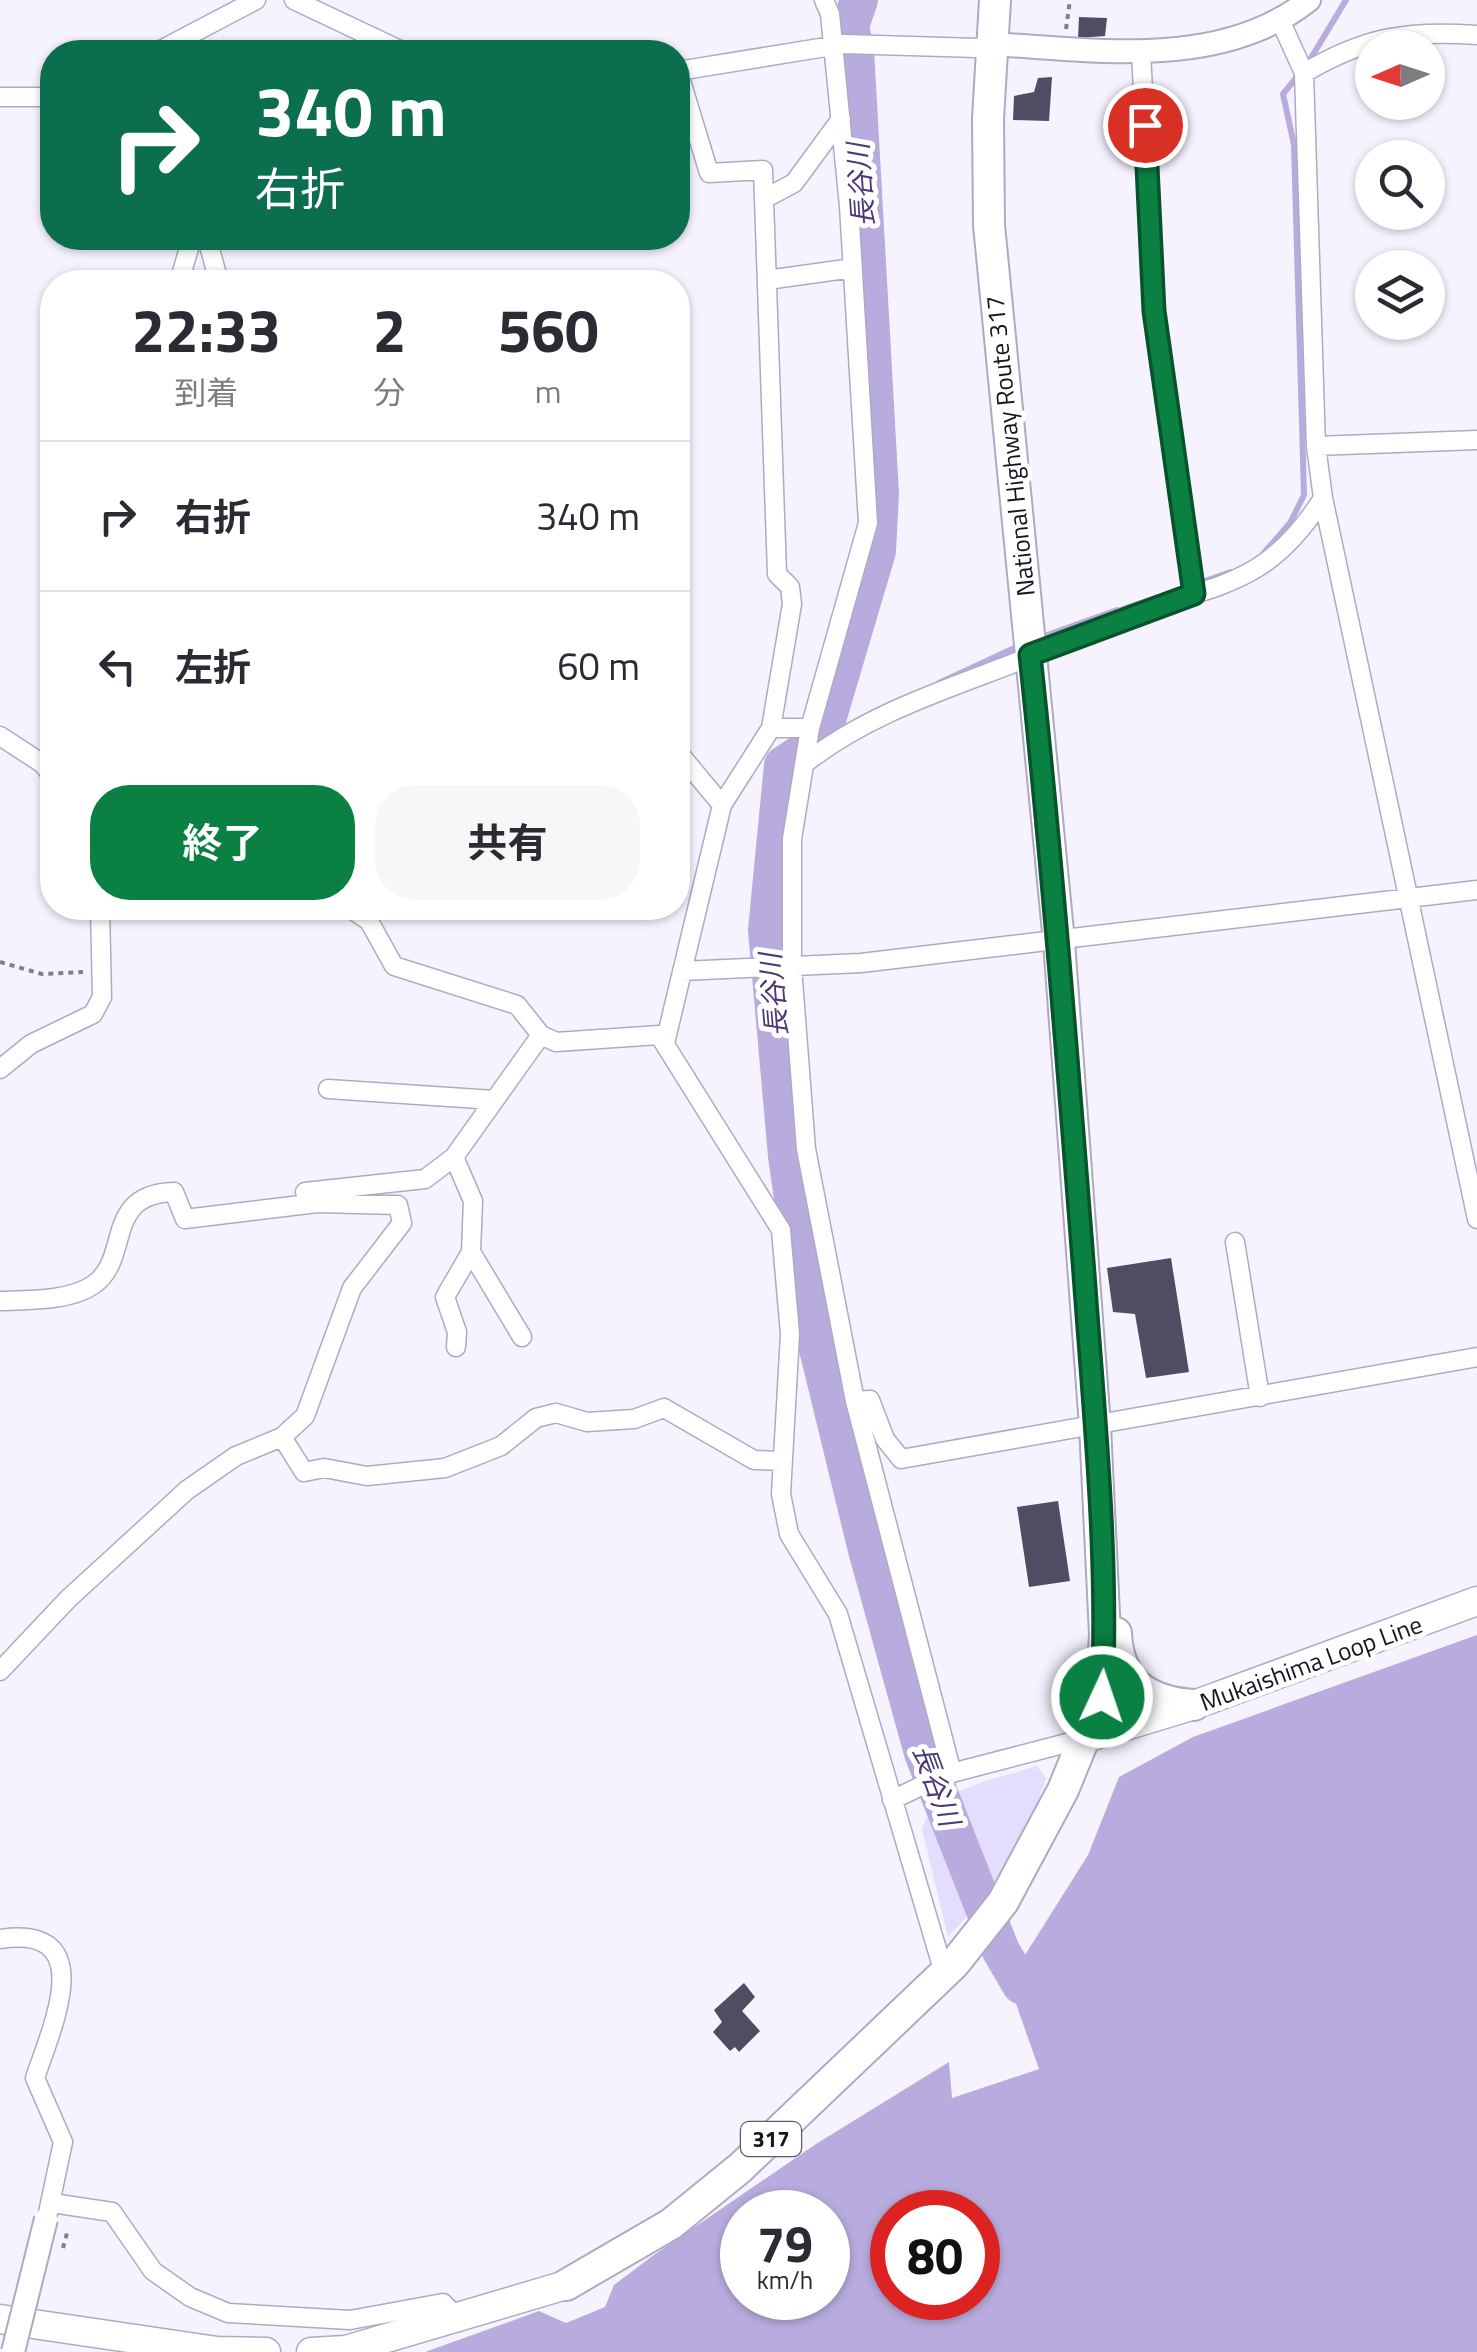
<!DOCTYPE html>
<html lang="ja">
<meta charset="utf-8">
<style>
:root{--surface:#fff;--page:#f7f7f7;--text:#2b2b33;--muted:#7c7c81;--line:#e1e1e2;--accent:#0b8043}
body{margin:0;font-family:"Titillium Web","Noto Sans JP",sans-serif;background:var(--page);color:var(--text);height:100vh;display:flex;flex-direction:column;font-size:38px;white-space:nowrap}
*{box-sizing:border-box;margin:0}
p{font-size:32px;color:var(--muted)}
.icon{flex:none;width:55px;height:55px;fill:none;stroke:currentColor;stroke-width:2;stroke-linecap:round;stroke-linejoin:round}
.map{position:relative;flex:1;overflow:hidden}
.details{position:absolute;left:40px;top:270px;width:650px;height:650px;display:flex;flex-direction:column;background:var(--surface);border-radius:40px;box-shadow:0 2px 8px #0004}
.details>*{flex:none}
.banner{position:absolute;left:40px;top:40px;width:650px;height:210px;border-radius:40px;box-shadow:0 2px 8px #0004;background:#0b6e4f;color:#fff;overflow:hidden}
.needle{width:65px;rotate:267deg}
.controls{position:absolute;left:1355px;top:30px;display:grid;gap:20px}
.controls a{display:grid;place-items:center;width:90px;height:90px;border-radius:50%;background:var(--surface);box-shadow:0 2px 8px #0004;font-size:50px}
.speed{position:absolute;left:720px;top:2190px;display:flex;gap:20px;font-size:50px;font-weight:700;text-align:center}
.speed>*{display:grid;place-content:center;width:130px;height:130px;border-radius:50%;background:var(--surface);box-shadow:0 2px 8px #0004;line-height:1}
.speed small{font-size:25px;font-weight:400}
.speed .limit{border:15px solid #d22;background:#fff;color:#111}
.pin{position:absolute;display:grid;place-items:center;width:85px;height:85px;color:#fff;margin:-42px;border:5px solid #fff;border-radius:50%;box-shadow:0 2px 10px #0007}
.me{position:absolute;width:110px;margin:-55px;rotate:3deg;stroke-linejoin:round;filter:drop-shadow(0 0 8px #0008)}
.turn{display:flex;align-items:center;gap:35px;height:210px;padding:0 50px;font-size:45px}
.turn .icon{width:130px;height:130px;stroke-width:2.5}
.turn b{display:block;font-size:70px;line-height:85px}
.eta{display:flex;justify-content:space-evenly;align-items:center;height:170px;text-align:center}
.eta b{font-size:60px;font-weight:700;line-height:70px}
.cta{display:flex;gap:20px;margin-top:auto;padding:20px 50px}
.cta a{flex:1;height:115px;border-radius:40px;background:var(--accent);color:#fff;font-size:40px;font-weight:700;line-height:115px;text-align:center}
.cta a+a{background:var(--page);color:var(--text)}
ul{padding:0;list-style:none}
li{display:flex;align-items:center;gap:30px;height:150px;padding:0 50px;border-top:2px solid var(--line)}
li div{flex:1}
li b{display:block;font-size:38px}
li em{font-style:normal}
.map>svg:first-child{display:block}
</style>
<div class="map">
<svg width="1477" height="2352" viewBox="0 0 1477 2352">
<rect width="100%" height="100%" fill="#f6f3ff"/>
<!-- green -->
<path fill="#e4ddfd" d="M1037,1766L1046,1778C1027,1842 993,1890 948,1937L922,1830C933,1788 1001,1778 1037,1766Z"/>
<!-- water -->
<path fill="#b7acdd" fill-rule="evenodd" d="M1477,1635V2352H425L539,2311L566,2323L605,2307L614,2285L651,2257L816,2144L949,2062L952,2098L1039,2069L1003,1967L1025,1955L1088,1855L1119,1777L1193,1737ZM742,2212H828V2298H742ZM892,2212H978V2298H892Z"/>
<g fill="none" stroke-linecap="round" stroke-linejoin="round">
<!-- stream -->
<path stroke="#b7acdd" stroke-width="6" d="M1308,63L1346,0
M1263,554L1290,523L1304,495L1294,145L1283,94L1300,73
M1167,594L1231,572
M1039,638L1117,610
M939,683L1023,644
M821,740L838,732"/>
<!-- river -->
<path stroke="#b7acdd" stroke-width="38" d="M859,0L850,26L855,50L880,494L877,551L821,740L783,765L767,930L787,1156L810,1316L867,1550L923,1753L1001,1951L1021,1985"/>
</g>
<!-- building -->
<path fill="#514b63" d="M1079,17L1107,18L1105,36L1078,38Z
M1052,77L1049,121L1013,120L1014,96L1034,92L1038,78Z
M1171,1258L1189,1372L1146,1378L1135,1314L1113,1312L1107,1268Z
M1058,1501L1070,1581L1029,1587L1017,1507Z
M744,1983L755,1997L742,2011L760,2031L739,2052L735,2047L730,2051L713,2032L722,2022L714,2010Z"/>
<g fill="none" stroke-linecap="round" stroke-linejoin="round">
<defs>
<path id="minor" d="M294,0L404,52
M824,0L830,14L849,206L868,523L810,728L792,839V967L806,1149L855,1401L952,1773
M1280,20L1304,73L1316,446L1323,498L1477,1219
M1141,51L1154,311L1194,594
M157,52L256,0
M678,71L709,173L763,170L777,574L790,587L792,604L771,728
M678,71L844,44L977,48L992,44
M1304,73C1365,37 1407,30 1477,35
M0,97H52
M764,199L794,183L841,119
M207,238L219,282
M767,280L853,268
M179,282L192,238
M1316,446L1477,440
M0,736L43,764L52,776
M678,752L722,805
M804,764C865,716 938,692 1009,665C1047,650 1083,633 1121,618C1214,583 1265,590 1323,498
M350,908L369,921L394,966L517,1005L541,1035L556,1042L659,1035L781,1230L790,1334L781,1494L789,1534L838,1614L944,1973
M682,971L861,963L1477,890
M665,1043L722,805L771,728H810
M0,1069L31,1044L93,1014L102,997L100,908
M328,1089L494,1100
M454,1157L473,1201L471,1252L522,1337
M1235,1242L1260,1397
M0,1301C28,1300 70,1301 93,1285C132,1259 102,1194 174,1192L185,1219L317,1203
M456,1347L457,1332L445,1297L471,1252
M855,1401L870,1400L885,1439L901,1459L1477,1357
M282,1437L304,1472L324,1468L367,1476L445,1468L501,1446L536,1418L556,1413L587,1422L634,1419L664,1408L754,1460L782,1461
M0,1671L68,1599L187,1490L236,1456L282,1437L305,1416L352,1288L402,1223L398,1205L317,1203L305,1192L425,1179L454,1157L541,1035
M892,1800L944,1775L1086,1738
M0,1939C100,1924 52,2027 35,2078L63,2142L48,2213
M52,2203L112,2212L153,2271L190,2297L228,2313L350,2320L443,2303L459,2319"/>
<path id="tertiary" d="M992,44C1096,50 1221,70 1309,0"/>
<path id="secondary" d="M1086,1738L1194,1705L1477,1601
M0,2319L217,2351L266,2352
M311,2352L346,2350L566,2285"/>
<path id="trunk" d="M1116,1633C1118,1682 1147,1702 1194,1705
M566,2285L671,2224L740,2168L954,1964L1003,1902L1063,1790L1101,1697L1105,1635L1095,1426L1059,942L989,225L988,119L995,0"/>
</defs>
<!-- minor casing -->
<use href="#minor" stroke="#afa9c4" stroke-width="21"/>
<!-- tertiary casing -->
<use href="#tertiary" stroke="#afa9c4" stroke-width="26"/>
<!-- secondary casing -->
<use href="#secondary" stroke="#afa9c4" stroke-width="31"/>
<!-- trunk casing -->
<use href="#trunk" stroke="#afa9c4" stroke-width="34"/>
<!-- path -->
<path stroke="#817f8a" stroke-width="4" stroke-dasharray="5 5" stroke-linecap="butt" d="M1066,29L1070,0
M0,962L42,974L83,972"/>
<!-- minor -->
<use href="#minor" stroke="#fff" stroke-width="18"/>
<!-- tertiary -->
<use href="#tertiary" stroke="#fff" stroke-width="22"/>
<!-- secondary -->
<use href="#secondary" stroke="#fff" stroke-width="28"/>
<!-- trunk -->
<use href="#trunk" stroke="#fff" stroke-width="30"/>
<defs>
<path id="tertiary-bridge" d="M13,2352L46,2219"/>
</defs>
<!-- tertiary-bridge casing -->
<use href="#tertiary-bridge" stroke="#afa9c4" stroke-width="26" stroke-linecap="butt"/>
<!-- path-bridge -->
<path stroke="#817f8a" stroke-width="4" stroke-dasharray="5 5" stroke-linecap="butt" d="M63,2248L67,2233"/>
<!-- tertiary-bridge -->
<use href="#tertiary-bridge" stroke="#fff" stroke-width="22"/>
</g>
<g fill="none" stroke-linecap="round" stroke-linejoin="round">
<defs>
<path id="route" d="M1102,1697C1109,1557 1094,1414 1084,1274C1068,1067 1052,861 1030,655L1194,594L1154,311L1145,125"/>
</defs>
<!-- route casing -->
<use href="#route" stroke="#07532c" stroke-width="25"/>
<!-- route -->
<use href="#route" stroke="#0b8043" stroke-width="18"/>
</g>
<g text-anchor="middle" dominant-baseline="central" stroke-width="10" stroke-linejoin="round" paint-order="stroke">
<!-- shield labels -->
<rect fill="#fff" stroke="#5d5b62" stroke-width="2.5" x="741" y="2122" width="60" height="34" rx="8"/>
<g font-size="22" font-weight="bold" fill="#17151f">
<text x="771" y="2139">317</text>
</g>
<!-- street labels -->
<g font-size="25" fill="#17151f" stroke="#fff">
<text transform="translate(1010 446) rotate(-96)">National Highway Route 317</text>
<text transform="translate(1311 1663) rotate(-20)">Mukaishima Loop Line</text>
</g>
<!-- water labels -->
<g font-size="28" font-style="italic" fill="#4c3976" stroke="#fff">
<text transform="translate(860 185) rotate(-94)">長谷川</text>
<text transform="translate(773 995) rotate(-95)">長谷川</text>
<text transform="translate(937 1785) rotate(70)">長谷川</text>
</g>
</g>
</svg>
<div class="controls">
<a><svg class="needle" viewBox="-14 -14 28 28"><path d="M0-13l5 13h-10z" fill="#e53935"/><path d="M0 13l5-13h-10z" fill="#7c7c81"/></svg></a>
<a><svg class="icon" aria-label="search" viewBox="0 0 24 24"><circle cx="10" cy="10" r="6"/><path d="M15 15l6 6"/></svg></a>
<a><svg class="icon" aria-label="layers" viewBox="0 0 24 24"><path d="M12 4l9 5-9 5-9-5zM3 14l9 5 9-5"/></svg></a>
</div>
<div class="speed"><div>79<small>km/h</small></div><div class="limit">80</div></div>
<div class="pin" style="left:1145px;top:125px;background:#d93025"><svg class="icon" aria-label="arrive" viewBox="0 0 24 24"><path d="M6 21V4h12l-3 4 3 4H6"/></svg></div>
<svg class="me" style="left:1102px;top:1697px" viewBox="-20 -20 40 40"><circle r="17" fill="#0b8043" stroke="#fff" stroke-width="3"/><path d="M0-11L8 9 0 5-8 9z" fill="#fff"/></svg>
<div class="banner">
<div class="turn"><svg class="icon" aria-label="right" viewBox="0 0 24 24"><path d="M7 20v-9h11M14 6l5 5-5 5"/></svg><div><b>340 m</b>右折</div></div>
</div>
<section class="details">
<div class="eta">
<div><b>22:33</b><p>到着</p></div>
<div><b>2</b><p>分</p></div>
<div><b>560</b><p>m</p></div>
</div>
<ul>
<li><svg class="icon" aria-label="right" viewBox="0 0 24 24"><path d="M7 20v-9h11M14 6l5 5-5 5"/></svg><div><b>右折</b></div><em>340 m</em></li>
<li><svg class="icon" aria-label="left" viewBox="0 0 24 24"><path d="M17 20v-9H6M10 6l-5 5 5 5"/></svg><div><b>左折</b></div><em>60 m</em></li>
</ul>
<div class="cta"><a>終了</a><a>共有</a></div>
</section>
</div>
